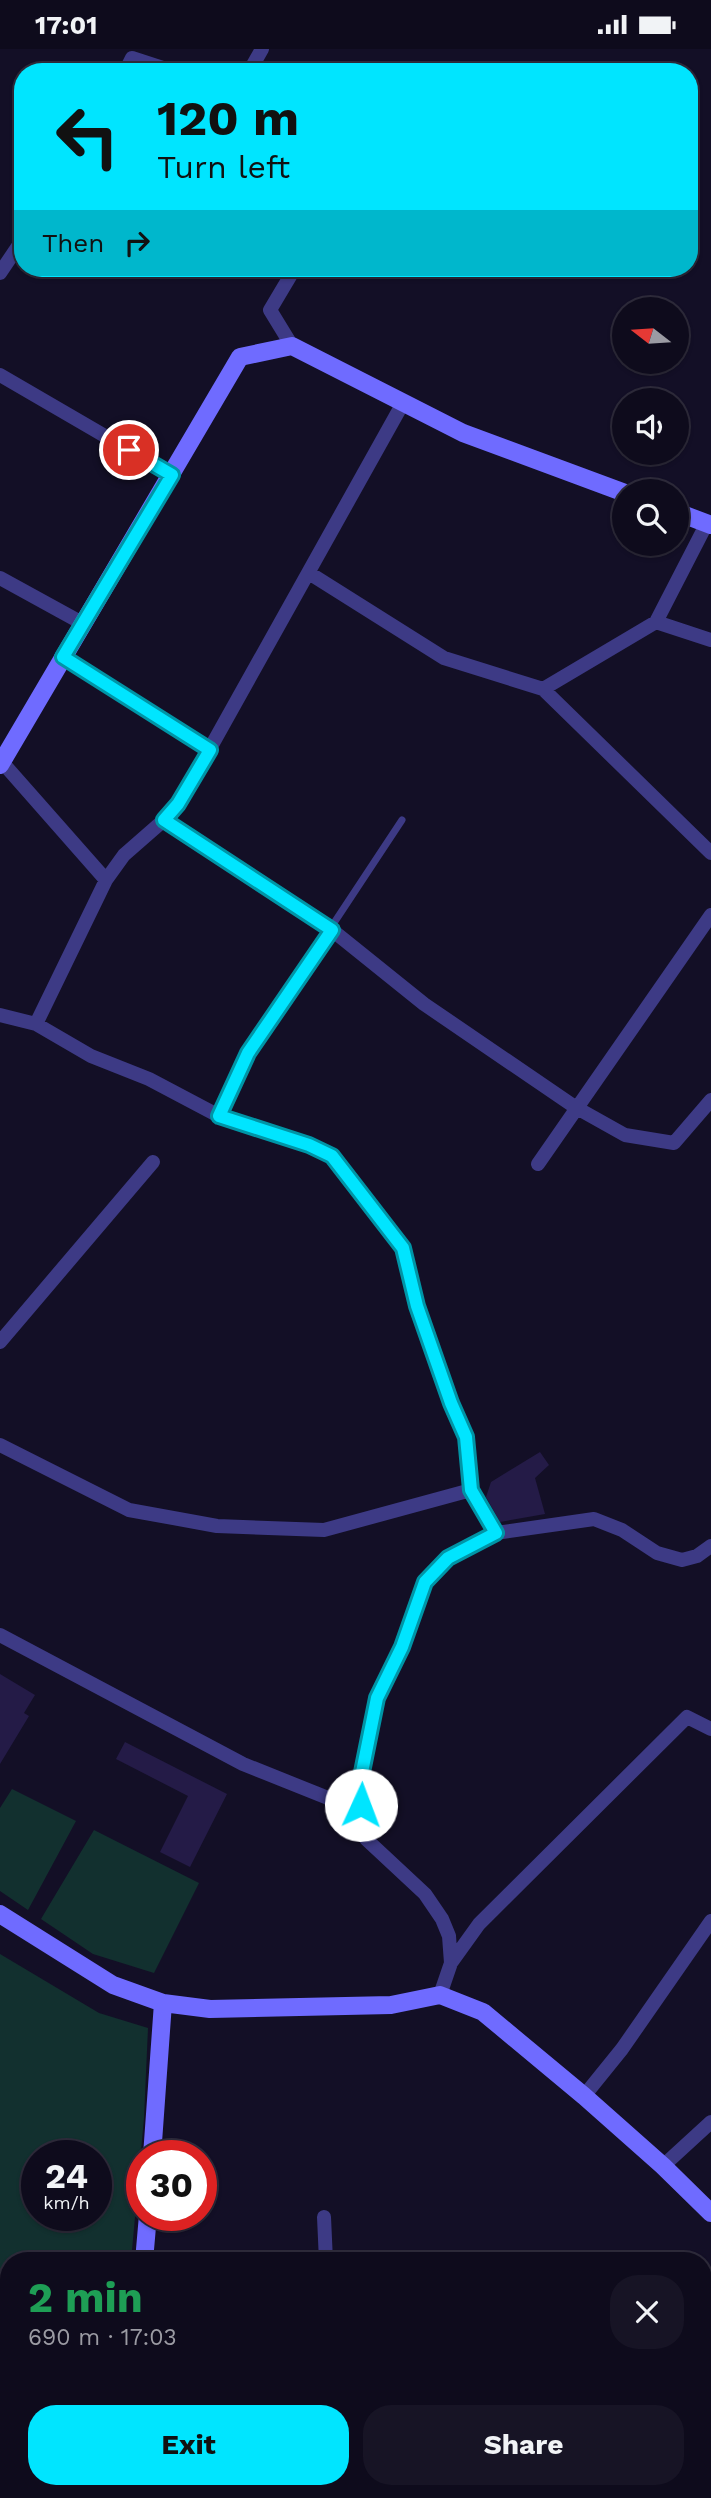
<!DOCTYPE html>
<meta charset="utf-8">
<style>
:root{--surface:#0e0b1c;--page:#171425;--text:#f1f3f6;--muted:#9b9ba3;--line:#2e2b3b;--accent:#00e5ff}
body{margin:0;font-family:"Work Sans",sans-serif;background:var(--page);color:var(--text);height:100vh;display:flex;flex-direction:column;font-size:26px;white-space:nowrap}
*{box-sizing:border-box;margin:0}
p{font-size:23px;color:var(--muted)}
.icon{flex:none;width:38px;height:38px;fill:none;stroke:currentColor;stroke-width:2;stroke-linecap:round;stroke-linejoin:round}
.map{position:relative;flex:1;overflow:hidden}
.panel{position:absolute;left:0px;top:2203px;width:712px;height:247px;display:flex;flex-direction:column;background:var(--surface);border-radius:28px 28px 0 0;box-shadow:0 2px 5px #0004,0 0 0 2px var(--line)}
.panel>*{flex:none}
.top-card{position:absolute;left:14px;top:14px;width:684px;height:214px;border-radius:28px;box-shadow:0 2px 5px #0004,0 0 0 2px var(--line);background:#00e5ff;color:#111;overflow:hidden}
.needle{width:46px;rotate:287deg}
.controls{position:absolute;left:612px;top:248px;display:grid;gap:14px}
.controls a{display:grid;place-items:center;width:77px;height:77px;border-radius:50%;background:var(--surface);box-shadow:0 2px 5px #0004,0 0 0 2px var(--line);font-size:35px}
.speed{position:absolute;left:21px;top:2091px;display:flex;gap:14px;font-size:35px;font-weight:700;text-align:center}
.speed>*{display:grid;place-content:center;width:91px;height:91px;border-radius:50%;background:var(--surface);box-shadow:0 2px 5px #0004,0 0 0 2px var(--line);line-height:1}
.speed small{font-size:18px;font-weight:400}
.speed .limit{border:10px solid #d22;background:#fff;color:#111}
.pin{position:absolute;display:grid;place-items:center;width:60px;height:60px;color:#fff;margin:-30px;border:4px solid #fff;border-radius:50%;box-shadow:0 2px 7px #0007}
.me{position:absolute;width:77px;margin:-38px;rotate:2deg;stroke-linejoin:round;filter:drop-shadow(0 0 5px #0008)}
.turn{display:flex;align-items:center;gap:24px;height:147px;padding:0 28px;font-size:32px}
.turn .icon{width:91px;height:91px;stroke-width:2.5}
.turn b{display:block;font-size:49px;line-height:60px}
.then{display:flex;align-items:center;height:66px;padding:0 28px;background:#0003;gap:14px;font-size:26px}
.round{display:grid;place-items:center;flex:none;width:74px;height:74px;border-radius:28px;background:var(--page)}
.summary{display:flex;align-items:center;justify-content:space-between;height:119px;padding:0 28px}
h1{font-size:42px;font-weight:700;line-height:52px;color:#1e9e55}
.action{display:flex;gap:14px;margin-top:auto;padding:14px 28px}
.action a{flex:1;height:80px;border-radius:28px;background:var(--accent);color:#111;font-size:28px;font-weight:700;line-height:80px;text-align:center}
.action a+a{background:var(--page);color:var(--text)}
.status{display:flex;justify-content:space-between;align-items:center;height:49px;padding:0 35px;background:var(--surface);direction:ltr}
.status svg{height:19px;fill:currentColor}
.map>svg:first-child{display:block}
</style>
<div class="status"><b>17:01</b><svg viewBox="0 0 49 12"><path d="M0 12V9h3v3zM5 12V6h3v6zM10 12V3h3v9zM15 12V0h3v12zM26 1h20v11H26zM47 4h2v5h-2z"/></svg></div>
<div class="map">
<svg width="711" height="2449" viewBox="0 0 711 2449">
<rect width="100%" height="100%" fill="#130f26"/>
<!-- green -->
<path fill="#12302f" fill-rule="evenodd" d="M12,1740L76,1772L28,1861L0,1842V1759Z
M94,1781L199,1834L154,1924L93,1905L41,1870Z
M0,1905L99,1964L148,1979L144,2069L131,2212H9V2263L0,2261ZM37,2107H96V2166H37Z"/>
<!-- building -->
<path fill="#241b47" d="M540,1403L549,1416L535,1429L545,1465L500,1473L486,1448L491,1433Z
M0,1625L35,1646L24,1664L29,1667L0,1715Z
M125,1693L227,1745L190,1818L160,1803L188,1747L116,1710Z"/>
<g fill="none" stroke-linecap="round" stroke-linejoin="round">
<!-- lane -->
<path stroke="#3d3a85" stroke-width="7" d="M63,609L210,701
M219,1066L248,1004L402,771"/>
<!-- street -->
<path stroke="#3d3a85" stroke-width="14" d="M125,23L132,9L175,23
M249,23L262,0
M0,224L23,190
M292,297L270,261L295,219
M0,326L172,426
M707,474L656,573L711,591
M309,524L444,609L543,640L656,573
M0,529L82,574
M543,640L711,804
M2,713L106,831
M164,771L332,881L424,955L575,1058L625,1086L674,1094L711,1051
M0,966L36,975L91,1007L149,1030L219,1067L309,1096L332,1107L403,1200L417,1257L451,1354L466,1388L471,1441L496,1484
M36,975L106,831L124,806L164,771L179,755L403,354
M538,1115L711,866
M0,1293L153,1113
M0,1396L129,1461L217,1477L324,1481L471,1441
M0,1586L243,1715L343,1755L361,1756
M451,1914L449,1887L442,1870L425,1845L366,1790L359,1738L377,1649L402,1598L425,1533L448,1509L496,1484L594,1470L622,1481L657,1504L682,1511L697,1507L711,1497
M440,1946L451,1914L479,1875L687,1668L711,1680
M584,2047L622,2000L711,1872
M663,2117L711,2073
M324,2168L326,2212
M357,2441L358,2449"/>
<!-- secondary -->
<path stroke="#6f6bff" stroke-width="18" d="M677,463L711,476
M0,716L240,308L292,297L463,384L625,444
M0,1865L113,1936L163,1954L210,1960L391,1956L440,1946L483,1963L584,2047L663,2117L711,2164
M152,2107L163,1954
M144,2212L148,2166
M203,2441L204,2449"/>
</g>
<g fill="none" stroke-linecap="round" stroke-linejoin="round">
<defs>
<path id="route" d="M129,401L172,426L63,608L210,701L178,755L164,771L332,881L248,1004L219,1067L309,1096L332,1107L403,1199L417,1257L451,1354L466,1388L471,1441L496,1484L448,1509L425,1533L402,1598L377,1649L359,1738L361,1756"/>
</defs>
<!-- route casing -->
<use href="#route" stroke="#0095a6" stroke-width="18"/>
<!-- route -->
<use href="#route" stroke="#00e5ff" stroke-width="12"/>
</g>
</svg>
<div class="controls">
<a><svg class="needle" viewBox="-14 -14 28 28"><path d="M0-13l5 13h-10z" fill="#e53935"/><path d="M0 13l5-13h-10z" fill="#9b9ba3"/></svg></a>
<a><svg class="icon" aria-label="sound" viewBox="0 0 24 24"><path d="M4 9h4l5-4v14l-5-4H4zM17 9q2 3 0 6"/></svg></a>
<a><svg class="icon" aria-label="search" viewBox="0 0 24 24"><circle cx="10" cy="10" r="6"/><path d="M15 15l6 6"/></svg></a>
</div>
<div class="speed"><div>24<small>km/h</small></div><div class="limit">30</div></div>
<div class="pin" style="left:129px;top:401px;background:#d93025"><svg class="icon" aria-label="arrive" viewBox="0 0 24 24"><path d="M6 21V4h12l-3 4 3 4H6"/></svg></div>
<svg class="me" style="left:361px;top:1756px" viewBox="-20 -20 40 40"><circle r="19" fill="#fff"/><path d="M0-13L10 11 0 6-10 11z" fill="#00e5ff"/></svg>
<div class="top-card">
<div class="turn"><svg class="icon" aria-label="left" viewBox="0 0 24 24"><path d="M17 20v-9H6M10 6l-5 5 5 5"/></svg><div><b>120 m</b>Turn left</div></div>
<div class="then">Then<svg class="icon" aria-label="right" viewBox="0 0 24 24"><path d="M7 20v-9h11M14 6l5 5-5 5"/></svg></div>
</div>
<section class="panel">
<div class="summary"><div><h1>2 min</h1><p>690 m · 17:03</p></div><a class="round"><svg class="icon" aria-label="close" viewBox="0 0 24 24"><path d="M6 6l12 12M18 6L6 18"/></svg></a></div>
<div class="action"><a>Exit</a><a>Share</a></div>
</section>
</div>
